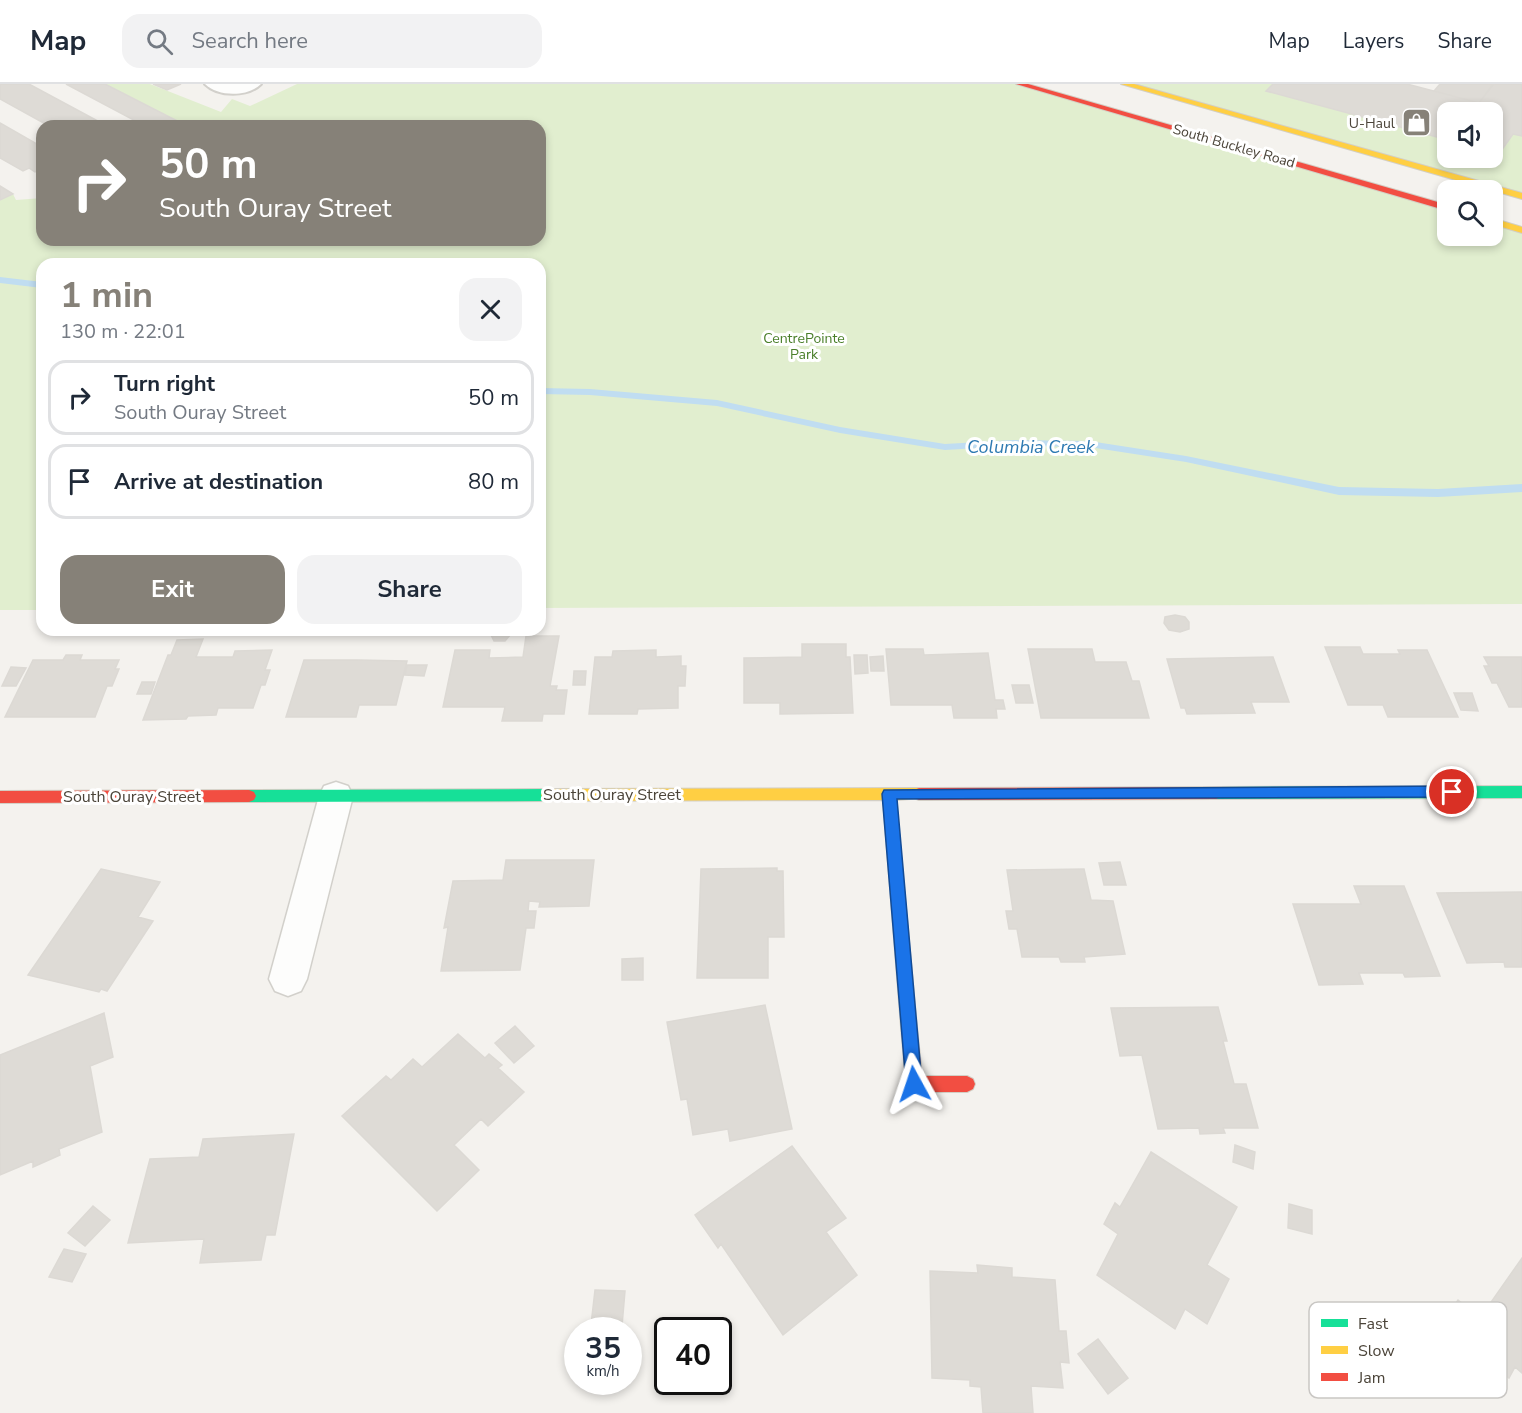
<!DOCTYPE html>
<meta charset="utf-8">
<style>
:root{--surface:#fff;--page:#f2f2f3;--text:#1f2937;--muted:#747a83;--line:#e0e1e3;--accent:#868178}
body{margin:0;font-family:"Nunito Sans",sans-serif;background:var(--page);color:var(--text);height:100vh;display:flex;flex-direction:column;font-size:22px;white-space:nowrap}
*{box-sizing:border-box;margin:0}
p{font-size:20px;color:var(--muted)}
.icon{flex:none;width:33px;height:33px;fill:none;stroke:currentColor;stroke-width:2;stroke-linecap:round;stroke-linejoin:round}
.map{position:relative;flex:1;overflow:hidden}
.panel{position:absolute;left:36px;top:174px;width:510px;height:378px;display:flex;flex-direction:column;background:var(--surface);border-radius:18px;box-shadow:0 3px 9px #0003}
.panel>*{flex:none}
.guide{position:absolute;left:36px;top:36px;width:510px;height:126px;border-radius:18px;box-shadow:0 3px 9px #0003;background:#868178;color:#fff;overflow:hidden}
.controls{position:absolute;left:1437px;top:18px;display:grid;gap:12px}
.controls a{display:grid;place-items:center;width:66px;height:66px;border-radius:12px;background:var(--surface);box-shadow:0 3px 9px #0003;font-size:30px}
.speed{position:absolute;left:564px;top:1233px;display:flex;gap:12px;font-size:30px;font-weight:700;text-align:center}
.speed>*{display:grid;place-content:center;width:78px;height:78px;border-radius:50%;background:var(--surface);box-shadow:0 3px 9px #0003;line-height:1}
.speed small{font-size:15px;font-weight:400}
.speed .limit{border:3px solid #111;border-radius:9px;background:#fff;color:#111}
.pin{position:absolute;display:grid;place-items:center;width:51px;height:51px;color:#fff;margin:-26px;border:3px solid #fff;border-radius:50%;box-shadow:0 2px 6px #0007}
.me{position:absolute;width:66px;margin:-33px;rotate:355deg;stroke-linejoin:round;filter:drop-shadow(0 0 4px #0008)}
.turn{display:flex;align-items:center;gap:21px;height:126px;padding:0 24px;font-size:27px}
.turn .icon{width:78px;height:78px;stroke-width:2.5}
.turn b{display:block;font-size:42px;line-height:51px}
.round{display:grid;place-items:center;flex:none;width:63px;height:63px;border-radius:18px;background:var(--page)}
.head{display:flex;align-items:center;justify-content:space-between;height:102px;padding:0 24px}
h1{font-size:36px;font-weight:700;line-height:45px;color:var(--accent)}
.cta{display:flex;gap:12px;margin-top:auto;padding:12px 24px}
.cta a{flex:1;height:69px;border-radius:18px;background:var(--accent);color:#fff;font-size:24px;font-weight:700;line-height:69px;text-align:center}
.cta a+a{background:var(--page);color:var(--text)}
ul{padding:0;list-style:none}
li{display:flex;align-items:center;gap:18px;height:75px;margin:0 12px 9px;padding:0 12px;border:3px solid var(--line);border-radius:18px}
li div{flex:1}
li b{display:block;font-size:22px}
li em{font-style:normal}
header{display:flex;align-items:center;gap:36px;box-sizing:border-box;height:84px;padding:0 30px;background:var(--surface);border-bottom:2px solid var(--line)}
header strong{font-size:28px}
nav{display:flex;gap:33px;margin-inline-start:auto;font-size:21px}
.search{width:420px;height:54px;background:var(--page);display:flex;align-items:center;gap:15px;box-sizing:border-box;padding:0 21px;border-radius:18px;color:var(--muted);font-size:22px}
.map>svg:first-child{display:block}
</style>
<header>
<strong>Map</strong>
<div class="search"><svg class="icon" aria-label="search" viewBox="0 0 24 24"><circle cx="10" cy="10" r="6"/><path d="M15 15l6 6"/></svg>Search here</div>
<nav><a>Map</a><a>Layers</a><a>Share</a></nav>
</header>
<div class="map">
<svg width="1522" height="1329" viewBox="0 0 1522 1329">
<rect width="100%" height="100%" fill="#f4f2ee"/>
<!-- green -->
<path fill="#e1eecf" d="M105,0H150L221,28L232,15L250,22L297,0H1021L1447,124L1448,152H1492L1493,137L1522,146V520L540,524V180H42V526H0V116L13,110L16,116L42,114V156H540V42H187Z
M1125,0H1273L1266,7L1447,56L1448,74H1492L1493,68L1499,70L1513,50L1522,52V112Z"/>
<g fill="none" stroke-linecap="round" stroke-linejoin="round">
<!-- stream -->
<path fill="#c0ddf1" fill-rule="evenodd" d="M0,193L42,198V204L0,199Z
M540,304L590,305L717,316L840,343L945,360L1013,356L1089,357L1186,372L1339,403L1438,405L1522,400V408L1438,413L1339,411L1186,378L1089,363L1013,362L945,366L840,349L717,322L590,311L540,310Z"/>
</g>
<!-- building -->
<path fill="#dedbd6" stroke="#dcd9d4" stroke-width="1.5" d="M0,0H29L107,42H49L0,15Z
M66,0H105L187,42H145Z
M153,0H181L167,6Z
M1273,0H1407L1479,19L1493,0H1522V52L1513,50L1499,70L1492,68V28H1448V56L1266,7Z
M1440,0H1488L1493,1L1479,19L1434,7Z
M0,39L42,63V85L35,88L29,84L23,87L0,74Z
M0,102L13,110L0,116Z
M1175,531L1185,533L1189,538V545L1180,548L1169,546L1164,539L1165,533Z
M494,546H509L511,550L505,557H494L490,549Z
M526,552H559L550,602H557L556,606H567L564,630H543L542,637H502L505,623H443L455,566H490L489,574L523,573Z
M203,555L196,573H233L235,567L272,566L265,586H270L265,601H261L253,624H218L216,631L188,632L186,635L143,636L168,571H171L177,556Z
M802,560H846V573H850L853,629L780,630V619H744V574L802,573Z
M1325,563H1360L1363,570H1400L1398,566H1427L1458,633H1388L1383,621H1348Z
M886,565H923L924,571L988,569L995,616H1003L1005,625H996L997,634H954L952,621H891Z
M1028,565H1092L1095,578H1126L1132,597H1139L1149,634H1041Z
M656,566V573L681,572V582H686L685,602H678V624L638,625L637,630H589L595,573H612L613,567Z
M66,571H82L80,576H119L115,585H119L112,602H107L95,633H5L33,576H63Z
M854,571H867L868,589L855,590Z
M883,572L884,587H871L870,573Z
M1273,573L1289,618H1251L1255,629L1187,630L1185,624H1181L1167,575Z
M1484,573H1522V623H1509L1497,599H1492L1484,582H1489Z
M304,576H357L407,577L396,621H359L356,633H286Z
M407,581H427L424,592L405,591Z
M11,583L26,584L16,602H2Z
M574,587H586L585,601H573Z
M142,598H155L151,610H137Z
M1012,601H1029L1033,619H1016Z
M1454,609H1472L1478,627L1461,626Z
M506,776H594L589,822L539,823L540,818L529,817L528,827H536L534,844H526L520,886L441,887L448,843L444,844L453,797L503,796Z
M1120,778L1126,801H1104L1099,779Z
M777,784V787H783L784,853H768V894H697L701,785Z
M101,785L160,798L138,833L153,837L107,907L101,905L99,908L28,891Z
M1084,785L1091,816L1113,817L1125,870L1084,873L1085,878H1061L1059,873H1022L1017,845H1009L1006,827H1013L1007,786Z
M1354,802H1404L1440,892L1405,893L1403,889H1359L1363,900L1319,901L1293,820H1361Z
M1522,808V883H1505L1504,878L1467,879L1437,809Z
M643,874V896H622V875Z
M765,921L792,1045L730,1057L728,1045L693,1051L687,1015L681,1016L667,938Z
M1218,923L1227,957H1223L1234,1000H1246L1258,1044H1223L1225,1049L1200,1050L1199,1044L1158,1045L1142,971L1120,972L1111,924Z
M104,929L113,973L90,982L102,1048L59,1065L60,1071L33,1083V1077L0,1091V971Z
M515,942L534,962L514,979L495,959Z
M458,950L485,974L489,970L502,981L498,984L524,1008L488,1042L481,1035L454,1061L479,1086L437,1127L342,1032L386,992L391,996L413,975L422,983Z
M294,1050L275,1151H266L261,1176L200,1179L204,1155L128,1159L150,1075L199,1073L203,1055Z
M1235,1061L1255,1068L1253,1085L1233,1078Z
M792,1062L846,1134L826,1148L857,1191L783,1251L721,1160L718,1164L695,1131Z
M1151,1068L1237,1123L1207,1181L1229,1195L1207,1240L1185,1225L1175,1245L1097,1191L1118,1150L1104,1140L1115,1119L1120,1123Z
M1289,1120L1312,1126V1150L1288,1144Z
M93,1122L110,1136L85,1162L68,1149Z
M64,1165L86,1170L72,1198L49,1193Z
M1522,1174V1289L1515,1283L1509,1294L1443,1237L1458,1216L1480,1234Z
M977,1181L1012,1184V1193L1055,1196L1059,1247H1066L1069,1279L1060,1278L1063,1304L1031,1302L1033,1329H983L981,1303L970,1302V1296L932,1294L930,1187L978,1189Z
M595,1206L625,1207L622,1242L591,1241Z
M1098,1255L1128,1294L1108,1310L1078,1270Z"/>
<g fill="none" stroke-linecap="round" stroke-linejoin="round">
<defs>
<path id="lane" d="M205,0H261C248,13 218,13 205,0Z"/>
<path id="street" d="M336,698L348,702L353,712L307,895L301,907L288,912L275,907L269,895L319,712L324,702Z"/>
<path id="fast" d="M1522,702V714L1216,715L1211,713L1209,709L1211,705L1216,703Z
M548,705L553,707L555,711L553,715L548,717L249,718L244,716L242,712L244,708L249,706Z"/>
<path id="slow" d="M1121,0H1134L1522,109V115Z
M1492,134L1522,143V149L1492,140Z
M919,704L924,706L926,710L924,714L896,716L917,943L915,948L909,950L903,948L901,943L883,716L548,717L543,715L541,711L543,707L548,705Z"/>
<path id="jam" d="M1016,0H1028L1448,121V127Z
M1216,703L1221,705L1223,709L1221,713L1216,715L919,716L914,714L912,710L914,706L919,704Z
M249,706L254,708L256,712L254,716L249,718L0,719V707Z
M909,936L915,938L917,943L922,992H967L973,995L975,1000L973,1005L967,1008H914L908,1005L906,1000L901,943L903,938Z"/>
</defs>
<!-- lane casing -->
<use href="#lane" stroke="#d2d0cb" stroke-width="4"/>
<!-- street casing -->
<use href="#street" stroke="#d2d0cb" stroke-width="3"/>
<!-- fast casing -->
<use href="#fast" stroke="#d3cfc5" stroke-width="2"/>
<!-- slow casing -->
<use href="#slow" stroke="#d3cfc5" stroke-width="2"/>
<!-- jam casing -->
<use href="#jam" stroke="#d3cfc5" stroke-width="2"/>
<!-- lane -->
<use href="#lane" fill="#fdfdfc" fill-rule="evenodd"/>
<!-- street -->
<use href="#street" fill="#fdfdfc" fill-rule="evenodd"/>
<!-- fast -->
<use href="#fast" fill="#16e098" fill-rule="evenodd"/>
<!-- slow -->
<use href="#slow" fill="#ffcf43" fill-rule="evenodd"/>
<!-- jam -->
<use href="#jam" fill="#f24e42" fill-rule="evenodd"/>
</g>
<!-- route -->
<path fill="#1a73e8" stroke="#114b97" stroke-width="1.5" d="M1452,702L1457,704L1459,708L1457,712L1452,713L897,715L922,1000L920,1006L914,1008L908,1006L906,1000L882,710L884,706Z"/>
<!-- icons -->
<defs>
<symbol id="shop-square" viewBox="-11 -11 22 22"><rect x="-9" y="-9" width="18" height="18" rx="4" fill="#868178" stroke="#fff"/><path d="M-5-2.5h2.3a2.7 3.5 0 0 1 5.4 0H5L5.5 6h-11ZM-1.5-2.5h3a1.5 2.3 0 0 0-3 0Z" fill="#fff"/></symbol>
</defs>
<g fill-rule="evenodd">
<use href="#shop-square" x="1400" y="22" width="33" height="33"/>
</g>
<g text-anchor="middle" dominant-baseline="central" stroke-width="6" stroke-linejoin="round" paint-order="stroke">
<!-- far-poi labels -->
<g font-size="14" fill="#4b4439" stroke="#fff" text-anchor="end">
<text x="1395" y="39">U-Haul</text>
</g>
<!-- far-street labels -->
<g font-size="14" fill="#4b4439" stroke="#fff">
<text transform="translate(1234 62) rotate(16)">South Buckley Road</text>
</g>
<!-- far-park labels -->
<g font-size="14" fill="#4a7f2a" stroke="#fff">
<text x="804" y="254">CentrePointe<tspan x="804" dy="16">Park</tspan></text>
</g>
<!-- street labels -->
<g font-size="16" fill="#4b4439" stroke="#fff">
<text x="612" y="711">South Ouray Street</text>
<text x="132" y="713">South Ouray Street</text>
</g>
<!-- water labels -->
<g font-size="18" font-style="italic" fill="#2e7ab2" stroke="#fff">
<text x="1031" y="363">Columbia Creek</text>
</g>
</g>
<!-- legend -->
<rect x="1309" y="1218" width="198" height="96" rx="9" fill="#fff" stroke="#c9c7c4" stroke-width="1.5"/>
<rect x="1321" y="1235" width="27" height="8" fill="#16e098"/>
<rect x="1321" y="1262" width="27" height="8" fill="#ffcf43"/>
<rect x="1321" y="1289" width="27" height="8" fill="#f24e42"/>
<g font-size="16" fill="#4b4439">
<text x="1358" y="1245">Fast</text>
<text x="1358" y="1272">Slow</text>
<text x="1358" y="1299">Jam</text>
</g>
</svg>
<div class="controls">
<a><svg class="icon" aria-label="sound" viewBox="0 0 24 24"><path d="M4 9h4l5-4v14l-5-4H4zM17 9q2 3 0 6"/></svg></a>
<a><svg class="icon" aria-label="search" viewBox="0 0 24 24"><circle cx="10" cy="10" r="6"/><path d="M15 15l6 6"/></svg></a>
</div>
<div class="speed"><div>35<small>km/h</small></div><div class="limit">40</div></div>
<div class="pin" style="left:1452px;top:708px;background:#d93025"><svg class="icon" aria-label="arrive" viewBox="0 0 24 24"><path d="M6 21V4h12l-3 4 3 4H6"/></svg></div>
<svg class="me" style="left:914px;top:1000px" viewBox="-20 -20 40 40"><path d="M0-17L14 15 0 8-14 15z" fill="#1a73e8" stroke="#fff" stroke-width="4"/></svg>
<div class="guide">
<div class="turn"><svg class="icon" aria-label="right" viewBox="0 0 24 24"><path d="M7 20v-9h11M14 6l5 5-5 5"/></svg><div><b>50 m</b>South Ouray Street</div></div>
</div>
<section class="panel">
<div class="head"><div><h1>1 min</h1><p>130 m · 22:01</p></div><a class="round"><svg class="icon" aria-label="close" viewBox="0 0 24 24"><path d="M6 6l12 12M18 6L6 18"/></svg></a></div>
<ul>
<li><svg class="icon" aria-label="right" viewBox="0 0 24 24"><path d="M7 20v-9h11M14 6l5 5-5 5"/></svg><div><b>Turn right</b><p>South Ouray Street</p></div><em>50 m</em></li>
<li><svg class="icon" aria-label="arrive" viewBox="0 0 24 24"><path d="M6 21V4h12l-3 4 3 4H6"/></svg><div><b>Arrive at destination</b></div><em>80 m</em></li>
</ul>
<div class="cta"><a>Exit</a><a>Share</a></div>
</section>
</div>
